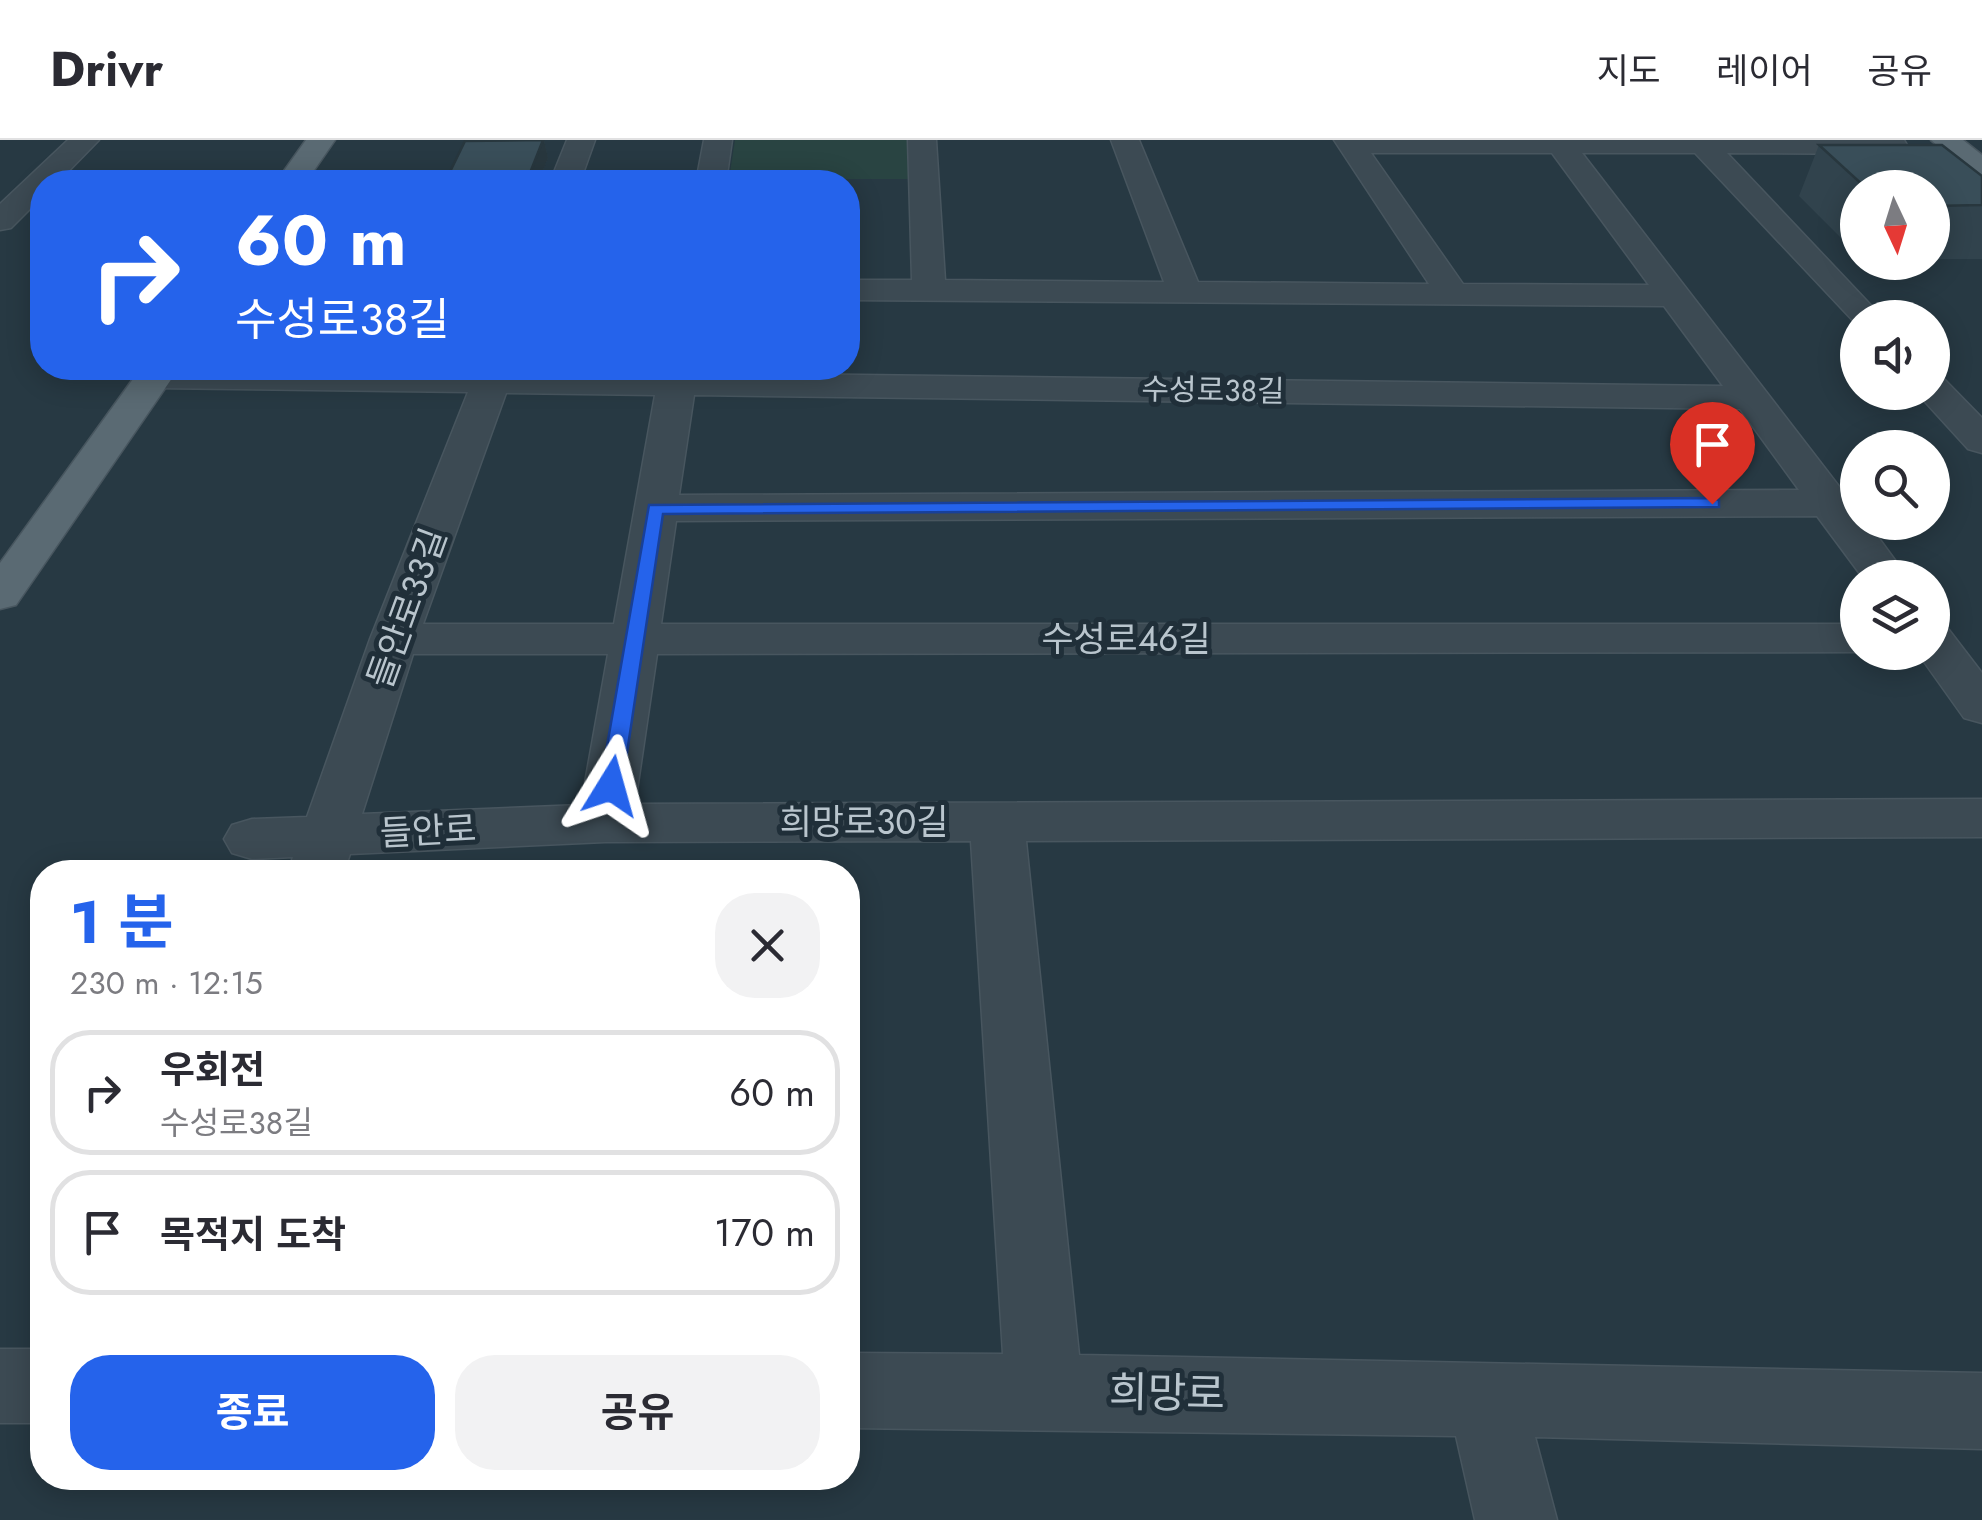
<!DOCTYPE html>
<html lang="ko">
<meta charset="utf-8">
<style>
:root{--surface:#fff;--page:#f2f2f3;--text:#2b2b33;--muted:#7c7c81;--line:#e1e1e2;--accent:#2563eb}
body{margin:0;font-family:Jost,"Noto Sans KR",sans-serif;background:var(--page);color:var(--text);height:100vh;display:flex;flex-direction:column;font-size:38px;white-space:nowrap}
*{box-sizing:border-box;margin:0}
p{font-size:32px;color:var(--muted)}
.icon{flex:none;width:55px;height:55px;fill:none;stroke:currentColor;stroke-width:2;stroke-linecap:round;stroke-linejoin:round}
.map{position:relative;flex:1;overflow:hidden}
.details{position:absolute;left:30px;top:720px;width:830px;height:630px;display:flex;flex-direction:column;background:var(--surface);border-radius:40px;box-shadow:0 5px 25px #0003}
.details>*{flex:none}
.top-card{position:absolute;left:30px;top:30px;width:830px;height:210px;border-radius:40px;box-shadow:0 5px 25px #0003;background:#2563eb;color:#fff;overflow:hidden}
.needle{width:65px;rotate:176deg}
.controls{position:absolute;left:1840px;top:30px;display:grid;gap:20px}
.controls a{display:grid;place-items:center;width:110px;height:110px;border-radius:50%;background:var(--surface);box-shadow:0 5px 25px #0003;font-size:50px}
.pin{position:absolute;display:grid;place-items:center;width:85px;height:85px;color:#fff;margin:-102px -42px;border-radius:50% 50% 50% 0;rotate:-45deg;box-shadow:0 0 10px #0007}
.pin .icon{rotate:45deg}
.me{position:absolute;width:110px;margin:-55px;rotate:8deg;stroke-linejoin:round;filter:drop-shadow(0 0 8px #0008)}
.turn{display:flex;align-items:center;gap:35px;height:210px;padding:0 40px;font-size:45px}
.turn .icon{width:130px;height:130px;stroke-width:2.5}
.turn b{display:block;font-size:70px;line-height:85px}
.round{display:grid;place-items:center;flex:none;width:105px;height:105px;border-radius:40px;background:var(--page)}
.summary{display:flex;align-items:center;justify-content:space-between;height:170px;padding:0 40px}
h1{font-size:60px;font-weight:700;line-height:75px;color:var(--accent)}
.primary-button{display:flex;gap:20px;margin-top:auto;padding:20px 40px}
.primary-button a{flex:1;height:115px;border-radius:40px;background:var(--accent);color:#fff;font-size:40px;font-weight:700;line-height:115px;text-align:center}
.primary-button a+a{background:var(--page);color:var(--text)}
ul{padding:0;list-style:none}
li{display:flex;align-items:center;gap:30px;height:125px;margin:0 20px 15px;padding:0 20px;border:5px solid var(--line);border-radius:40px}
li div{flex:1}
li b{display:block;font-size:38px}
li em{font-style:normal}
header{display:flex;align-items:center;gap:60px;box-sizing:border-box;height:140px;padding:0 50px;background:var(--surface);border-bottom:2px solid var(--line)}
header strong{font-size:48px}
nav{display:flex;gap:55px;margin-inline-start:auto;font-size:35px}
.map>svg:first-child{display:block}
</style>
<header>
<strong>Drivr</strong>
<nav><a>지도</a><a>레이어</a><a>공유</a></nav>
</header>
<div class="map">
<svg width="1982" height="1380" viewBox="0 0 1982 1380">
<rect width="100%" height="100%" fill="#273943"/>
<!-- green -->
<path fill="#294442" d="M735,0H913L915,39H729Z"/>
<g fill="none" stroke-linecap="round" stroke-linejoin="round">
<defs>
<path id="minor" d="M68,0H99L58,42H42V57L11,88L0,90V64Z
M567,0H595L580,42H550Z
M704,0H732L726,42H696Z
M908,0H936L945,140L1164,142L1111,0H1139L1198,142L1429,144L1334,0H1904L1907,5L1903,11L1893,14L1727,13L1883,178H1858V186L1695,13H1582L1858,371V382H1867L1908,438H1863L1817,376L676,381L661,484H1858V512H1862L657,514L635,664L1982,659V697L1026,701L1079,1215L1982,1233V1309L1535,1297L1557,1380H1475L1456,1296L848,1288V1213L1003,1214L971,701L605,702L350,714L344,732H288L293,717L252,719L232,713L224,699L232,685L252,679L307,677L370,499L468,252L154,248L141,245L135,237L141,229L514,228L660,232L661,228H697V233L1723,246L1664,166L848,160V140H912ZM1371,13H1552L1649,145L1463,144ZM506,253L655,255L614,484H423ZM694,255L1740,269L1799,350L679,355ZM413,514H608L581,665L362,674Z
M1932,237L1945,240L1982,278V313L1968,309L1916,252H1932Z
M1932,485L1949,490L1982,533V583L1964,578L1917,512H1932Z
M0,1209H42V1283H0Z"/>
<path id="major" d="M306,0H335L306,42H276Z
M1931,0H1963L1982,15V39L1972,36Z
M141,228H179L16,465L0,469V423Z"/>
</defs>
<!-- minor casing -->
<use href="#minor" stroke="#48565f" stroke-width="3"/>
<!-- major casing -->
<use href="#major" stroke="#48565f" stroke-width="3"/>
<!-- minor -->
<use href="#minor" fill="#3c4a53" fill-rule="evenodd"/>
<!-- major -->
<use href="#major" fill="#5a6a73" fill-rule="evenodd"/>
</g>
<!-- wall -->
<path fill="#31434d" d="M544,0L548,18L538,42H446V40Z
M1819,5L1982,36V119H1932V48H1858V115L1799,56Z"/>
<!-- shaded-wall -->
<path fill="#28373e" d="M544,0L548,18L538,42H529L528,38Z"/>
<!-- building -->
<path fill="#394e59" stroke="#28373e" stroke-width="2.5" d="M543,0L528,38L446,40L465,1Z
M1819,5H1942L1982,36V65L1932,66V48H1866Z"/>
<!-- route -->
<path fill="#2563eb" stroke="#184099" stroke-width="2.5" d="M1712,358L1719,360V367L663,374L622,646L611,654L600,646L649,365Z"/>
<g text-anchor="middle" dominant-baseline="central" stroke-width="10" stroke-linejoin="round" paint-order="stroke">
<!-- far-street labels -->
<g font-size="30" fill="#b9c5cd" stroke="#202f39">
<text transform="translate(1213 250) rotate(1)">수성로38길</text>
</g>
<!-- street labels -->
<g font-size="35" fill="#b9c5cd" stroke="#202f39">
<text transform="translate(407 468) rotate(-70)">들안로33길</text>
<text x="1126" y="499">수성로46길</text>
<text x="864" y="682">희망로30길</text>
<text transform="translate(428 691) rotate(-3)">들안로</text>
</g>
<!-- near-street labels -->
<g font-size="42" fill="#b9c5cd" stroke="#202f39">
<text transform="translate(1167 1253) rotate(1)">희망로</text>
</g>
</g>
</svg>
<div class="controls">
<a><svg class="needle" viewBox="-14 -14 28 28"><path d="M0-13l5 13h-10z" fill="#e53935"/><path d="M0 13l5-13h-10z" fill="#7c7c81"/></svg></a>
<a><svg class="icon" aria-label="sound" viewBox="0 0 24 24"><path d="M4 9h4l5-4v14l-5-4H4zM17 9q2 3 0 6"/></svg></a>
<a><svg class="icon" aria-label="search" viewBox="0 0 24 24"><circle cx="10" cy="10" r="6"/><path d="M15 15l6 6"/></svg></a>
<a><svg class="icon" aria-label="layers" viewBox="0 0 24 24"><path d="M12 4l9 5-9 5-9-5zM3 14l9 5 9-5"/></svg></a>
</div>
<div class="pin" style="left:1712px;top:364px;background:#d93025"><svg class="icon" aria-label="arrive" viewBox="0 0 24 24"><path d="M6 21V4h12l-3 4 3 4H6"/></svg></div>
<svg class="me" style="left:611px;top:646px" viewBox="-20 -20 40 40"><path d="M0-17L14 15 0 8-14 15z" fill="#2563eb" stroke="#fff" stroke-width="4"/></svg>
<div class="top-card">
<div class="turn"><svg class="icon" aria-label="right" viewBox="0 0 24 24"><path d="M7 20v-9h11M14 6l5 5-5 5"/></svg><div><b>60 m</b>수성로38길</div></div>
</div>
<section class="details">
<div class="summary"><div><h1>1 분</h1><p>230 m · 12:15</p></div><a class="round"><svg class="icon" aria-label="close" viewBox="0 0 24 24"><path d="M6 6l12 12M18 6L6 18"/></svg></a></div>
<ul>
<li><svg class="icon" aria-label="right" viewBox="0 0 24 24"><path d="M7 20v-9h11M14 6l5 5-5 5"/></svg><div><b>우회전</b><p>수성로38길</p></div><em>60 m</em></li>
<li><svg class="icon" aria-label="arrive" viewBox="0 0 24 24"><path d="M6 21V4h12l-3 4 3 4H6"/></svg><div><b>목적지 도착</b></div><em>170 m</em></li>
</ul>
<div class="primary-button"><a>종료</a><a>공유</a></div>
</section>
</div>
